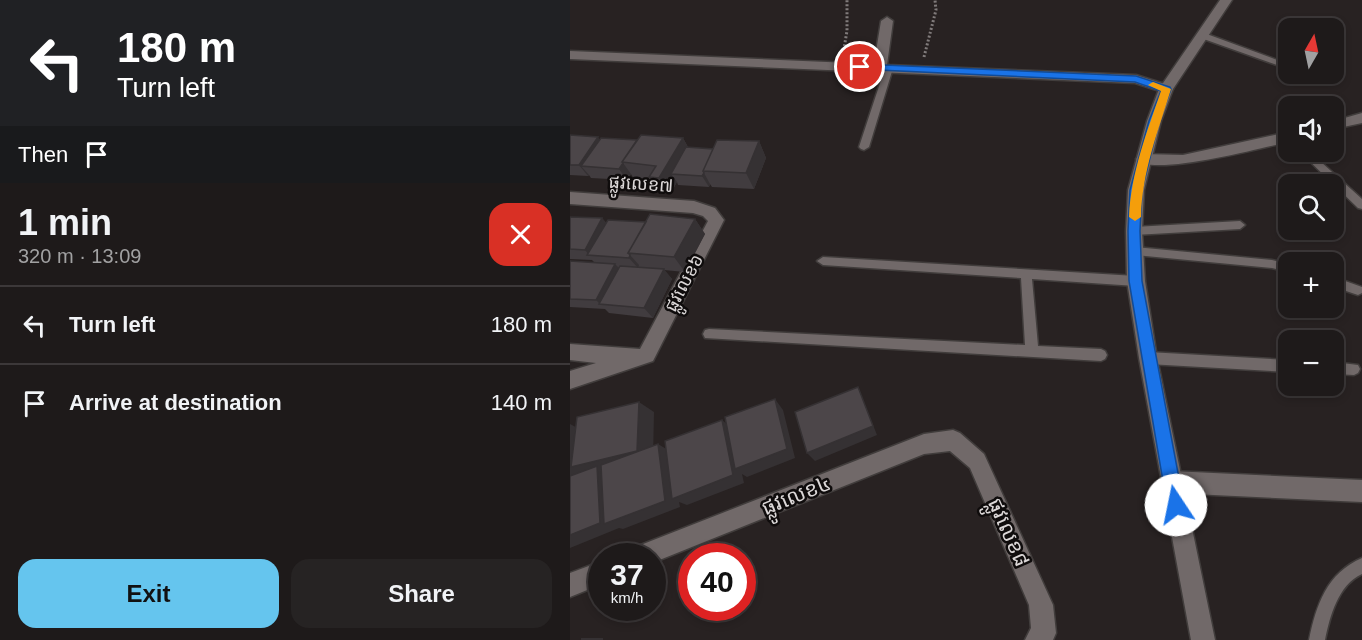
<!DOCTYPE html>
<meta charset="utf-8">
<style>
:root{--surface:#1e1a1a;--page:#262323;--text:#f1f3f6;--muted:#a1a1a2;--line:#3c3839;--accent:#65c5ee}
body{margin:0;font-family:Helvetica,"Noto Sans Khmer",sans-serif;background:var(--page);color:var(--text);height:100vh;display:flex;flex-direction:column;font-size:22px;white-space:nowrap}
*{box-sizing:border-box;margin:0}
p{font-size:20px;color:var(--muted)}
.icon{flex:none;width:33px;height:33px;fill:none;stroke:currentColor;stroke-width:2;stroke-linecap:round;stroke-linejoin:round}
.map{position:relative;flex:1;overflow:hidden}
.details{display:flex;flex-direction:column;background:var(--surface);width:570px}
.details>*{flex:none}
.hud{background:#202124;color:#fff;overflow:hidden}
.needle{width:39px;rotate:9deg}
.tools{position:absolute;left:708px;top:18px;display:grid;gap:12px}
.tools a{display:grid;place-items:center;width:66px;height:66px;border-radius:12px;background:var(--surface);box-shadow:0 3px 9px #0003,0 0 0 2px var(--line);font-size:30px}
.speed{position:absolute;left:18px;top:543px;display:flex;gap:12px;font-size:30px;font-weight:700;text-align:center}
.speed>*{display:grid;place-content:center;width:78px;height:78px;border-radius:50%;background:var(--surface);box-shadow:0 3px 9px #0003,0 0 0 2px var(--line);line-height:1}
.speed small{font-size:15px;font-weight:400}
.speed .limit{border:9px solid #d22;background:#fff;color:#111}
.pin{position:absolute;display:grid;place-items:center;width:51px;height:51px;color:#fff;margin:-26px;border:3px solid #fff;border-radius:50%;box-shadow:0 2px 6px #0007}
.me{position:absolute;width:66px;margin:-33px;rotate:349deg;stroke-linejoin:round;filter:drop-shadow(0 0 4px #0008)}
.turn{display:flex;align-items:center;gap:21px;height:126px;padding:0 18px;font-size:27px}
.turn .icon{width:78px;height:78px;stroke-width:2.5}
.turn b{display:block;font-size:42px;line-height:51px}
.then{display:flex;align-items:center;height:57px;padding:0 18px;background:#0003;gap:12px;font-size:22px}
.round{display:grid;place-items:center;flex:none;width:63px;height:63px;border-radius:18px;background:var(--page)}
.overview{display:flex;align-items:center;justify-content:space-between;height:102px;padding:0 18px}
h1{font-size:36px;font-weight:800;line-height:45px}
.action{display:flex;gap:12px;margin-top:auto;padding:12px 18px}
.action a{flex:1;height:69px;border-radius:18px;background:var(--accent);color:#111;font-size:24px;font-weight:800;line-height:69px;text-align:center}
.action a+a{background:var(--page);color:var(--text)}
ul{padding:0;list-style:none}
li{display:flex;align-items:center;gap:18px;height:78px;padding:0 18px;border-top:2px solid var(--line)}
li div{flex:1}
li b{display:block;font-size:22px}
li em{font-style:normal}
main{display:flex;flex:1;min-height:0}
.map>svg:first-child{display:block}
</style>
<main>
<section class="details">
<div class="hud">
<div class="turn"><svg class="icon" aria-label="left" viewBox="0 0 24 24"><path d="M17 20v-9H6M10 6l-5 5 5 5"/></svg><div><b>180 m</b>Turn left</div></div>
<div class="then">Then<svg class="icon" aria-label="arrive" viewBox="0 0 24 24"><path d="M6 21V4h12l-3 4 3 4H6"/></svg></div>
</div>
<div class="overview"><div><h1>1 min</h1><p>320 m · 13:09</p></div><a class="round" style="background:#d93025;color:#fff"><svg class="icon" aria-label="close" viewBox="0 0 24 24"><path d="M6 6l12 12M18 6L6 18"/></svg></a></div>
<ul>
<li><svg class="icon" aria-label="left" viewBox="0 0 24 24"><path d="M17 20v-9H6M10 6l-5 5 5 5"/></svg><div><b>Turn left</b></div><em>180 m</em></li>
<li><svg class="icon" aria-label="arrive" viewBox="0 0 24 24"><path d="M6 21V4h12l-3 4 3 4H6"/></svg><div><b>Arrive at destination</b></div><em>140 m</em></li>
</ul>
<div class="action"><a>Exit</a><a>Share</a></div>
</section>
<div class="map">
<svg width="792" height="640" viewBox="0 0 792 640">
<rect width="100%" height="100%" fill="#282222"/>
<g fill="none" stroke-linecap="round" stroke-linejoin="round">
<defs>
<path id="lane" d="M628,33H634L718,64V69L628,37Z
M319,65L323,68L299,147L294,150L291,149L289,147L315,68Z
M732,74H744L747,76L743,79Z
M730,152H740L792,199V209L788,208Z
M670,221L675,225L670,229L564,235L559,231L564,227Z
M565,247L702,260L718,264V272L702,268L565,255L559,251Z
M253,257L566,276L570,278L572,281L570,284L566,286L462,279L468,346L531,349L535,351L537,355L535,359L531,361L135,338L133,334L135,330L139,329L455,345L451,278L253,265L247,261Z
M764,277L792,287V293L788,295L764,287Z
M578,352L718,360V372L578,364L574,362L572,358L574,354Z
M764,362L788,365L790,369L788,373L784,375L764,374Z
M792,558V574C768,585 760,616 755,640H739C746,605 757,573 792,558Z"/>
<path id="street" d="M317,17L323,21L317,65L566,75L601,86L603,89L596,93L565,83L0,59V51L304,64L311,21Z
M792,113V123L764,129V121Z
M718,132V142C695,147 579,178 566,159L573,154L613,155Z
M0,192L124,201L145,208L154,220L83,361L0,389V371L26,363L0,360V344L70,349L138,221L133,216L123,213L0,204Z
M383,430L390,433L414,454L483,605L486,633L483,640H455L461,628L459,605L400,468L380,451L354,454L82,563V556H60L63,548L354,434Z
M601,471L792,480V502L601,493L593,490L590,482L593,474Z
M32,561V584L0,597V573Z"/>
<path id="secondary" d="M650,0H662L603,89L591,121L574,190L572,231L575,281L587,358L645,640H621L569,358L557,281L556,231L558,190L577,121L589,89Z"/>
</defs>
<!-- lane casing -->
<use href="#lane" stroke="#413d3c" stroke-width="3"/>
<!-- street casing -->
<use href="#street" stroke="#413d3c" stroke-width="3"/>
<!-- secondary casing -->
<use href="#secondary" stroke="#413d3c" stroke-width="3"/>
<!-- path -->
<path stroke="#807b7b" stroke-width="3" stroke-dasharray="2 2" stroke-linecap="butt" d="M273,54L277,31V0
M354,57L366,10L365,0"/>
<!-- lane -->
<use href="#lane" fill="#716969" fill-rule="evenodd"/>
<!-- street -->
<use href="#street" fill="#716969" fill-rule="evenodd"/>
<!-- secondary -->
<use href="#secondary" fill="#716969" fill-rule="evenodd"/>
</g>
<!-- wall -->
<path fill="#413c3f" d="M0,135L30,140H67L113,138L118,147L143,149L189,141L196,158L184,189L142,187L140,184L139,187L108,185L107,182L100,194L91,193L82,180L64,179L61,174L57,180L21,178L19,175L18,176L0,175Z
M0,217L32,218L36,223L76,222L125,219L135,234L115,272L94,270L102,279L83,318L39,313L35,309L0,307V261L25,263L22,260L0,259Z"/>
<!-- shaded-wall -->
<path fill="#353133" d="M28,137L36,148L11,166L19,175L18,176L9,165Z
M113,138L122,155L101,174L107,182L100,194L89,178Z
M189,141L196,158L184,189L176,173Z
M53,163L61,174L57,180L49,169Z
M134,173L140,184L139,187L132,176Z
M32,218L42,229L20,256L15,250Z
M125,219L135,234L115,272L104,257Z
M60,255L69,265L68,268L59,258Z
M45,264L55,274L30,304L26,300Z
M94,269L102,279L83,318L74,308Z
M288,387L307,435L245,461L237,453Z
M205,399L213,410L225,458L177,477L172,474L174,483L117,505L109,502L110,507L53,529L49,528L0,548V424L15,432L69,402L84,412L83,459L88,444L103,453L152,420L164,430Z
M11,638H33V640H11Z"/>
<!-- building -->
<path fill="#4c4649" stroke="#353133" stroke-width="1.5" d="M0,135L28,137L9,165H0Z
M71,135L113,138L89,178L79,177L86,166L52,162Z
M31,138L67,140L52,162L53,163L49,169L11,166Z
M147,140L189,141L176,173L133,171Z
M116,147L143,149L133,171L134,173L132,176L101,174Z
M80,214L125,219L104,257L58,253Z
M0,217L32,218L15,250L0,249Z
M38,220L76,222L58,253L60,255L59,258L17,255Z
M0,261L45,264L26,300L0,299Z
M50,266L94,269L74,308L29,304Z
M288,387L303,426L237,453L225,412Z
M205,399L217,449L165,469L155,417Z
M69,402L67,451L1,467L7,417Z
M152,420L163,475L102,499L95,441Z
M88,444L95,501L34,524L31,465Z
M27,466L30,523L0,535V476Z"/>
<!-- route -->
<path fill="#1a73e8" stroke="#114b97" stroke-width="1.5" d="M290,64L566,76L600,87L601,89L589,121L572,190L570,231L572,281L614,505L612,511L606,513L600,511L597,505L559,281L558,231L560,190L579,121L591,91L565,82L287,69V65Z"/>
<!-- slow -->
<path fill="#f59e0b" d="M583,82L601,89C588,131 572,172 571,217L565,221L559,217C561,172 577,132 591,91L578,85Z"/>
<g text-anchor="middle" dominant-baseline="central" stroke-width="5" stroke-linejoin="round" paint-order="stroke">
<!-- street labels -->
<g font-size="18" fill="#dbd7d7" stroke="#0f0c0c">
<text transform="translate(71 184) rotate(4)">ផ្លូវលេខ៧</text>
<text transform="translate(114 283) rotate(-62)">ផ្លូវលេខ៦</text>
</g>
<!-- near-street labels -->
<g font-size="21" fill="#dbd7d7" stroke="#0f0c0c">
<text transform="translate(226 495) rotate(-22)">ផ្លូវលេខ៤</text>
<text transform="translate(439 532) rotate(66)">ផ្លូវលេខ៨</text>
</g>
</g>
</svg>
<div class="tools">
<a><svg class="needle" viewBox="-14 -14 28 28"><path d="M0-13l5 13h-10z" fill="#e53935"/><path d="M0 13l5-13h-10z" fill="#a1a1a2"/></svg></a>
<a><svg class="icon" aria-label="sound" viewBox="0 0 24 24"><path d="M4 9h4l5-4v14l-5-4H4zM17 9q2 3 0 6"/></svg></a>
<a><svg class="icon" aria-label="search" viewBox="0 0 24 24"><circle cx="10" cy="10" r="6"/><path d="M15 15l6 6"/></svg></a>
<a>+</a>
<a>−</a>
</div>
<div class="speed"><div>37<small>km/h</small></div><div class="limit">40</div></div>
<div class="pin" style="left:290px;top:67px;background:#d93025"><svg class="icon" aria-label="arrive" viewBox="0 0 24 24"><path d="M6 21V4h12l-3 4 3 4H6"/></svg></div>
<svg class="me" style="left:606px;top:505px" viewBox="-20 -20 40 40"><circle r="19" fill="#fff"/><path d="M0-13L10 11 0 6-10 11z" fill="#1a73e8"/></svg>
</div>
</main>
